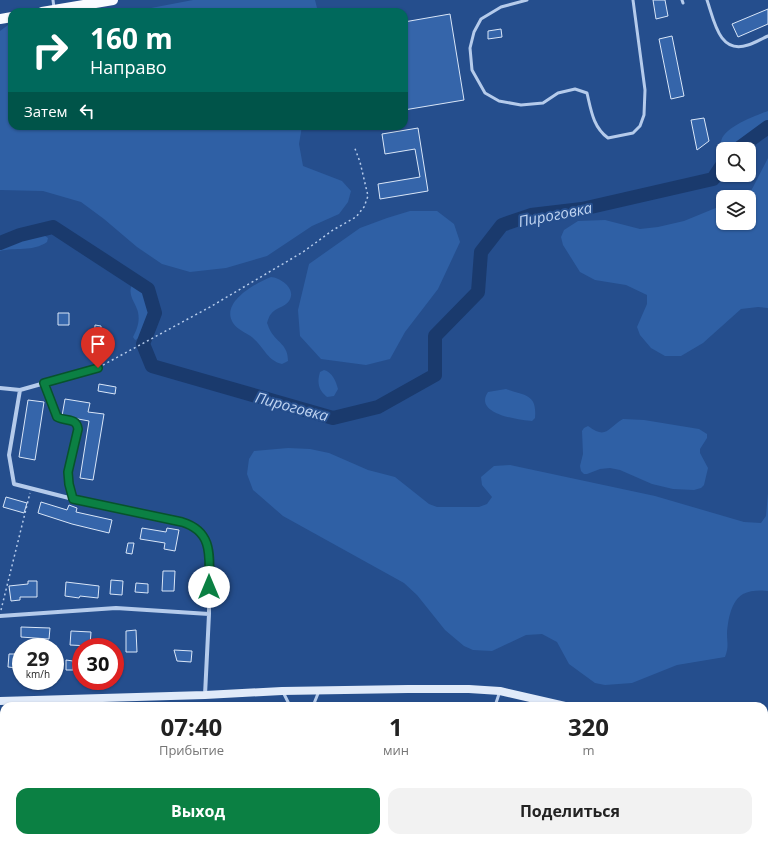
<!DOCTYPE html>
<html lang="ru">
<meta charset="utf-8">
<style>
:root{--surface:#fff;--page:#f2f2f2;--text:#222;--muted:#767676;--accent:#0b8043}
body{margin:0;font-family:"Open Sans",sans-serif;background:var(--page);color:var(--text);height:100vh;display:flex;flex-direction:column;font-size:15px;white-space:nowrap}
*{box-sizing:border-box;margin:0}
p{font-size:13px;color:var(--muted)}
.icon{flex:none;width:22px;height:22px;fill:none;stroke:currentColor;stroke-width:2;stroke-linecap:round;stroke-linejoin:round}
.map{position:relative;flex:1;overflow:hidden}
.details{position:absolute;left:0px;top:702px;width:768px;height:140px;display:flex;flex-direction:column;background:var(--surface);border-radius:12px 12px 0 0;box-shadow:0 1px 3px #0004}
.details>*{flex:none}
.guide{position:absolute;left:8px;top:8px;width:400px;height:122px;border-radius:12px;box-shadow:0 1px 3px #0004;background:#00695c;color:#fff;overflow:hidden}
.buttons{position:absolute;left:716px;top:142px;display:grid;gap:8px}
.buttons a{display:grid;place-items:center;width:40px;height:40px;border-radius:8px;background:var(--surface);box-shadow:0 1px 3px #0004;font-size:20px}
.speed{position:absolute;left:12px;top:638px;display:flex;gap:8px;font-size:20px;font-weight:700;text-align:center}
.speed>*{display:grid;place-content:center;width:52px;height:52px;border-radius:50%;background:var(--surface);box-shadow:0 1px 3px #0004;line-height:1}
.speed small{font-size:10px;font-weight:400}
.speed .limit{border:6px solid #d22;background:#fff;color:#111}
.pin{position:absolute;display:grid;place-items:center;width:34px;height:34px;color:#fff;margin:-41px -17px;border-radius:50% 50% 50% 0;rotate:-45deg;box-shadow:0 0 4px #0007}
.pin .icon{rotate:45deg}
.me{position:absolute;width:44px;margin:-22px;rotate:0deg;stroke-linejoin:round;filter:drop-shadow(0 0 3px #0008)}
.turn{display:flex;align-items:center;gap:14px;height:84px;padding:0 16px;font-size:18px}
.turn .icon{width:52px;height:52px;stroke-width:2.5}
.turn b{display:block;font-size:28px;line-height:34px}
.then{display:flex;align-items:center;height:38px;padding:0 16px;background:#0003;gap:8px;font-size:15px}
.eta{display:flex;justify-content:space-evenly;align-items:center;height:68px;text-align:center}
.eta b{font-size:24px;font-weight:700;line-height:28px}
.primary-button{display:flex;gap:8px;margin-top:auto;padding:8px 16px}
.primary-button a{flex:1;height:46px;border-radius:12px;background:var(--accent);color:#fff;font-size:16px;font-weight:700;line-height:46px;text-align:center}
.primary-button a+a{background:var(--page);color:var(--text)}
.map>svg:first-child{display:block}
</style>
<div class="map">
<svg width="768" height="842" viewBox="0 0 768 842">
<rect width="100%" height="100%" fill="#254e8d"/>
<!-- green -->
<path fill="#2f60a5" d="M193,0H315L318,12H130Z
M12,22V126H302L299,144L303,166L342,181L351,191L348,202L339,214L312,226L267,256L226,268L190,272L162,264L137,247L104,219L81,202L43,191L0,190V31Z
M768,111V120L732,145L725,147L722,146C715,130 756,115 768,111Z
M768,158V308L758,307L741,309L703,343L681,356H665L651,348L640,335L637,327L647,304V295L626,285L595,280L580,272L563,245L561,237L564,230L578,221L605,220L640,229L658,227L684,221L723,205V223H749V197H741L750,193Z
M410,211H437L454,224L460,242L438,289L405,332L390,359L366,365L321,359L300,336L298,310L309,264L360,228L387,218Z
M42,234L48,238L47,242C33,252 15,247 0,251V247L30,235Z
M271,277C281,278 297,289 289,301C285,307 275,308 271,314C269,316 268,320 267,323C268,325 269,329 271,332C278,343 288,345 288,361L282,364C268,361 264,348 255,340C249,333 238,331 233,323C220,302 256,283 271,277Z
M132,285C138,287 145,294 147,300C151,311 147,337 135,340L133,337C137,329 140,322 138,312C136,303 127,295 132,285Z
M324,370C332,372 336,381 338,389L334,396L327,397C318,390 317,382 320,372Z
M506,389C526,396 537,394 535,418L532,421C519,420 473,414 488,392Z
M623,419L644,420L699,429L707,434V438L700,449V453L708,468L704,485L701,488L694,490L673,489L652,484L620,470L610,468L600,469L587,474H584L581,471L580,466L583,454L582,431L584,428L588,426C607,440 607,428 623,419Z
M288,448L310,449L329,453L368,470L395,477L429,504L437,507H479L487,504L492,497L482,485L481,477L494,466L510,465L655,496L744,522L761,523L766,516L768,493V591C761,590 750,590 743,594C731,601 728,620 727,633C727,644 729,646 725,657L677,665L632,683L605,685L595,683L569,664L557,642L542,634L526,635L492,651L473,650L464,646L445,630L417,595L404,583L283,516L253,490L247,474L249,459L254,451Z
M764,785L768,788C768,795 768,804 764,809Z"/>
<g fill="none" stroke-linecap="round" stroke-linejoin="round">
<!-- river -->
<path stroke="#1a3a6d" stroke-width="14" d="M738,149L768,127
M0,243L20,235L53,227L148,289L155,313L143,344L152,366L333,418L378,407L435,375V336L478,292L481,252L502,225L531,215L582,209L713,179L723,164"/>
</g>
<!-- building -->
<path fill="#3565aa" stroke="#d9e6f8" d="M653,0H665L668,16L656,19Z
M768,9V24L738,37L732,24Z
M450,14L464,100L404,110V22Z
M501,29L502,37L488,39V31Z
M672,36L684,96L671,99L659,39Z
M704,118L709,141L697,150L691,120Z
M418,128L428,191L380,199L378,184L420,177L415,149L385,154L382,134Z
M58,313H69V325H58Z
M95,325L101,326V331H108L107,342L94,341Z
M99,384L116,387L115,394L98,391Z
M65,399L90,403L88,412L104,414L93,480L80,478L89,421L62,416Z
M28,400L44,402L35,460L19,457Z
M6,497L27,503L24,513L3,507Z
M41,502L67,510L69,505L77,508L76,512L112,520L109,533L72,524L38,513Z
M142,528L166,532L167,528L179,530L175,551L164,549L165,543L140,539Z
M128,543H134L132,554L126,553Z
M163,571H175L174,591H162Z
M111,580L123,581L122,595L110,594Z
M28,581H37V597H20V600L11,601L9,586L28,584Z
M66,582L99,586L98,598L80,596L79,598L65,596Z
M136,583L148,584V593L135,592Z
M21,627L50,628L49,639L21,637Z
M136,630L137,652H126V631Z
M71,631L91,632L90,646L70,645Z
M174,650L192,651L191,662L177,661Z
M9,654H17V668L8,667Z
M66,660L73,661V670H66Z"/>
<g fill="none" stroke-linecap="round" stroke-linejoin="round">
<!-- path -->
<path stroke="#b5cbeb" stroke-width="1.5" stroke-dasharray="2 3" stroke-linecap="butt" d="M103,365L210,307L303,252L333,230L356,217L364,207L368,196L360,162L354,146
M1,610L30,493
M698,842V838"/>
<!-- lane -->
<path stroke="#b5cbeb" stroke-width="3" d="M53,0L54,8
M527,0L501,7L481,19L474,32L470,48L472,70L485,93L499,101L521,105L543,103L558,93L575,89L587,93C591,110 593,127 608,138L633,133L640,126L644,115L645,90L633,0
M682,0L683,3
M707,0C714,20 719,55 748,45C755,43 761,39 768,36
M44,383L57,417L60,419L74,421L76,422L78,429C71,457 65,469 73,499
M283,692L290,706
M313,706L319,691
M495,706L500,691
M0,819L4,818
M220,838L235,842
M528,839L540,842
M268,842L269,838
M447,842L448,838
M649,842L650,838"/>
<!-- street -->
<path stroke="#b5cbeb" stroke-width="4" d="M0,388L20,390L98,368
M20,390L9,455L14,484L73,499L182,522C195,526 204,533 209,547V614
M0,616L116,608L209,614L205,695"/>
<!-- secondary -->
<path stroke="#e0eaf9" stroke-width="8" d="M0,701L205,695L282,691L408,689H469L500,691L565,706
M764,761L768,762"/>
<!-- primary -->
<path stroke="#f9fbff" stroke-width="10" d="M42,12L113,0
M0,19L12,17"/>
</g>
<g fill="none" stroke-linecap="round" stroke-linejoin="round">
<defs>
<path id="route" d="M98,368L44,383L57,417C66,422 76,417 78,429L68,472L69,484L73,499L182,522C215,532 209,559 209,587"/>
</defs>
<!-- route casing -->
<use href="#route" stroke="#07532c" stroke-width="10"/>
<!-- route -->
<use href="#route" stroke="#0b8043" stroke-width="7"/>
</g>
<g text-anchor="middle" dominant-baseline="central" stroke-width="4" stroke-linejoin="round" paint-order="stroke">
<!-- water labels -->
<g font-size="15" font-style="italic" fill="#c1d5f2" stroke="#254e8d">
<text transform="translate(555 214) rotate(-11)">Пироговка</text>
<text transform="translate(292 406) rotate(15)">Пироговка</text>
</g>
</g>
</svg>
<div class="buttons">
<a><svg class="icon" aria-label="search" viewBox="0 0 24 24"><circle cx="10" cy="10" r="6"/><path d="M15 15l6 6"/></svg></a>
<a><svg class="icon" aria-label="layers" viewBox="0 0 24 24"><path d="M12 4l9 5-9 5-9-5zM3 14l9 5 9-5"/></svg></a>
</div>
<div class="speed"><div>29<small>km/h</small></div><div class="limit">30</div></div>
<div class="pin" style="left:98px;top:368px;background:#d93025"><svg class="icon" aria-label="arrive" viewBox="0 0 24 24"><path d="M6 21V4h12l-3 4 3 4H6"/></svg></div>
<svg class="me" style="left:209px;top:587px" viewBox="-20 -20 40 40"><circle r="19" fill="#fff"/><path d="M0-13L10 11 0 6-10 11z" fill="#0b8043"/></svg>
<div class="guide">
<div class="turn"><svg class="icon" aria-label="right" viewBox="0 0 24 24"><path d="M7 20v-9h11M14 6l5 5-5 5"/></svg><div><b>160 m</b>Направо</div></div>
<div class="then">Затем<svg class="icon" aria-label="left" viewBox="0 0 24 24"><path d="M17 20v-9H6M10 6l-5 5 5 5"/></svg></div>
</div>
<section class="details">
<div class="eta">
<div><b>07:40</b><p>Прибытие</p></div>
<div><b>1</b><p>мин</p></div>
<div><b>320</b><p>m</p></div>
</div>
<div class="primary-button"><a>Выход</a><a>Поделиться</a></div>
</section>
</div>
